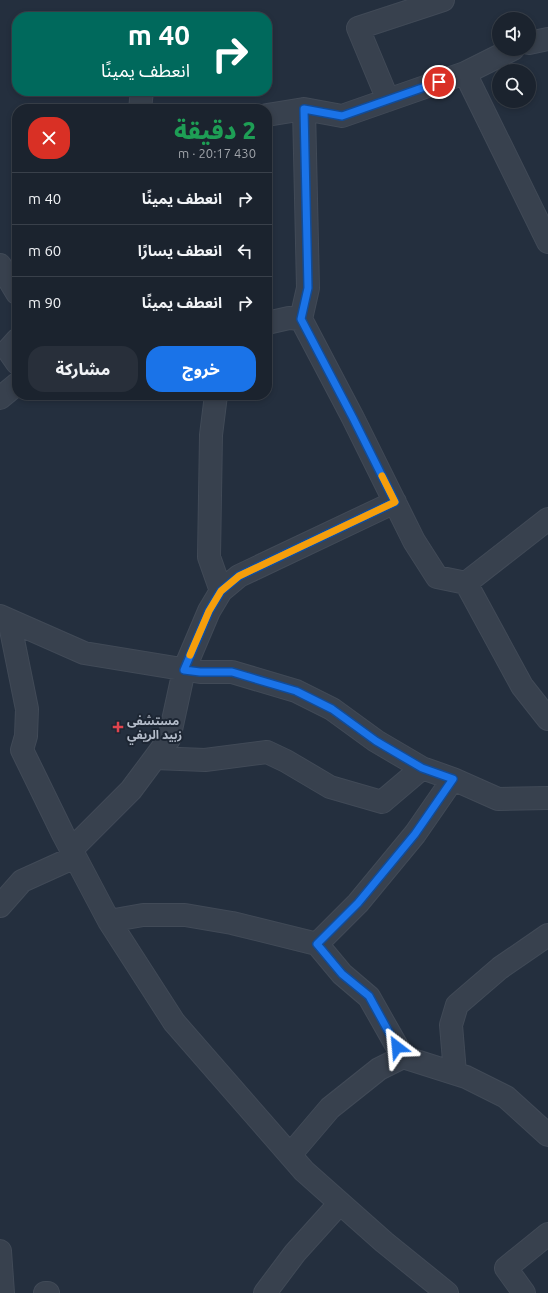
<!DOCTYPE html>
<html lang="ar">
<meta charset="utf-8">
<style>
:root{--surface:#1b232e;--page:#282f3a;--text:#f1f3f6;--muted:#a0a4aa;--line:#39404a;--accent:#1a73e8}
body{margin:0;font-family:Ubuntu,"Noto Sans Arabic",sans-serif;background:var(--page);color:var(--text);direction:rtl;height:100vh;display:flex;flex-direction:column;font-size:15px;white-space:nowrap}
*{box-sizing:border-box;margin:0}
p{font-size:13px;color:var(--muted)}
.icon{flex:none;width:22px;height:22px;fill:none;stroke:currentColor;stroke-width:2;stroke-linecap:round;stroke-linejoin:round}
.map{position:relative;flex:1;overflow:hidden;direction:ltr}
.panel{position:absolute;left:12px;top:104px;width:260px;height:296px;display:flex;flex-direction:column;background:var(--surface);border-radius:16px;box-shadow:0 2px 6px #0003,0 0 0 1px var(--line);direction:rtl}
.panel>*{flex:none}
.banner{position:absolute;left:12px;top:12px;width:260px;height:84px;border-radius:16px;box-shadow:0 2px 6px #0003,0 0 0 1px var(--line);direction:rtl;background:#00695c;color:#fff;overflow:hidden}
.fabs{position:absolute;left:492px;top:12px;display:grid;gap:8px}
.fabs a{display:grid;place-items:center;width:44px;height:44px;border-radius:50%;background:var(--surface);box-shadow:0 2px 6px #0003,0 0 0 1px var(--line);font-size:20px}
.pin{position:absolute;display:grid;place-items:center;width:34px;height:34px;color:#fff;margin:-17px;border:2px solid #fff;border-radius:50%;box-shadow:0 1px 4px #0007}
.me{position:absolute;width:44px;margin:-22px;rotate:331deg;stroke-linejoin:round;filter:drop-shadow(0 0 3px #0008)}
.turn{display:flex;align-items:center;gap:14px;height:84px;padding:0 16px;font-size:18px}
.turn .icon{width:52px;height:52px;stroke-width:2.5}
.turn b{display:block;font-size:28px;line-height:34px}
.round{display:grid;place-items:center;flex:none;width:42px;height:42px;border-radius:16px;background:var(--page)}
.head{display:flex;align-items:center;justify-content:space-between;height:68px;padding:0 16px}
h1{font-size:24px;font-weight:800;line-height:30px;color:#1e9e55}
.primary-button{display:flex;gap:8px;margin-top:auto;padding:8px 16px}
.primary-button a{flex:1;height:46px;border-radius:16px;background:var(--accent);color:#fff;font-size:16px;font-weight:800;line-height:46px;text-align:center}
.primary-button a+a{background:var(--page);color:var(--text)}
ul{padding:0;list-style:none}
li{display:flex;align-items:center;gap:12px;height:52px;padding:0 16px;border-top:1px solid var(--line)}
li div{flex:1}
li b{display:block;font-size:15px}
li em{font-style:normal}
.map>svg:first-child{display:block}
</style>
<div class="map">
<svg width="548" height="1293" viewBox="0 0 548 1293">
<rect width="100%" height="100%" fill="#242f3e"/>
<g fill="none" stroke-linecap="round" stroke-linejoin="round">
<defs>
<path id="street" d="M529,43L548,39
M465,73L548,242
M388,100L358,28L443,0
M140,109L142,91
M304,109L308,288L301,319L353,418L414,541L437,577L466,583
M267,115L304,109L342,116L465,73L513,49
M0,265L17,293
M267,323L289,318L301,319
M17,340L8,350L17,363
M216,395L211,435L209,557L221,591
M0,398L17,384
M548,519L466,583L522,686L548,719
M0,616L84,653L200,672H232L296,691L332,709L376,741L422,768L453,779L498,799L548,798
M9,620L27,709L26,736L22,750L63,834L109,921L174,1022L304,1171L384,1242L447,1293
M155,758L205,760L267,752L286,761L330,787L382,802L422,768
M71,850L131,790L169,739L184,670L209,611L221,591L239,576L395,502
M0,906L22,881L75,857
M109,921L143,915H185L232,923L317,944L358,903L415,834L453,779
M317,944L342,974L369,997L403,1057
M455,1073L451,1025L457,1005L500,968L548,935
M290,1155L330,1108L379,1069L403,1057L466,1077L506,1097L548,1135
M0,1251L3,1293
M45,1293H48
M265,1293L295,1253L340,1203
M524,1293L506,1268L548,1234"/>
</defs>
<!-- street casing -->
<use href="#street" stroke="#414a57" stroke-width="24"/>
<!-- street -->
<use href="#street" stroke="#38414e" stroke-width="22"/>
</g>
<g fill="none" stroke-linecap="round" stroke-linejoin="round">
<defs>
<path id="route" d="M397,1047L369,996L342,974L317,944L358,903L415,834L453,779L422,768L376,741L332,709L296,691L232,672H200L184,670L209,611L221,591L239,576L395,502L353,418L301,319L308,288L304,109L342,116L439,82"/>
</defs>
<!-- route casing -->
<use href="#route" stroke="#114b97" stroke-width="10"/>
<!-- route -->
<use href="#route" stroke="#1a73e8" stroke-width="7"/>
<!-- slow -->
<path stroke="#f59e0b" stroke-width="7" d="M190,655L209,611L221,591L239,576L395,502L382,476"/>
</g>
<!-- markers -->
<path fill="#e0444e" stroke="#1d2633" stroke-width="1.5" d="M116 721h4v4h4v4h-4v4h-4v-4h-4v-4h4z"/>
<g text-anchor="middle" dominant-baseline="central" stroke-width="4" stroke-linejoin="round" paint-order="stroke">
<!-- poi labels -->
<g font-size="12" font-weight="bold" fill="#b4bcc9" stroke="#1d2633" text-anchor="start">
<text x="127" y="720">مستشفى<tspan x="127" dy="14">زبيد الريفي</tspan></text>
</g>
</g>
</svg>
<div class="fabs">
<a><svg class="icon" aria-label="sound" viewBox="0 0 24 24"><path d="M4 9h4l5-4v14l-5-4H4zM17 9q2 3 0 6"/></svg></a>
<a><svg class="icon" aria-label="search" viewBox="0 0 24 24"><circle cx="10" cy="10" r="6"/><path d="M15 15l6 6"/></svg></a>
</div>
<div class="pin" style="left:439px;top:82px;background:#d93025"><svg class="icon" aria-label="arrive" viewBox="0 0 24 24"><path d="M6 21V4h12l-3 4 3 4H6"/></svg></div>
<svg class="me" style="left:397px;top:1047px" viewBox="-20 -20 40 40"><path d="M0-17L14 15 0 8-14 15z" fill="#1a73e8" stroke="#fff" stroke-width="4"/></svg>
<div class="banner">
<div class="turn"><svg class="icon" aria-label="right" viewBox="0 0 24 24"><path d="M7 20v-9h11M14 6l5 5-5 5"/></svg><div><b>40 m</b>انعطف يمينًا</div></div>
</div>
<section class="panel">
<div class="head"><div><h1>2 دقيقة</h1><p>430 m · 20:17</p></div><a class="round" style="background:#d93025;color:#fff"><svg class="icon" aria-label="close" viewBox="0 0 24 24"><path d="M6 6l12 12M18 6L6 18"/></svg></a></div>
<ul>
<li><svg class="icon" aria-label="right" viewBox="0 0 24 24"><path d="M7 20v-9h11M14 6l5 5-5 5"/></svg><div><b>انعطف يمينًا</b></div><em>40 m</em></li>
<li><svg class="icon" aria-label="left" viewBox="0 0 24 24"><path d="M17 20v-9H6M10 6l-5 5 5 5"/></svg><div><b>انعطف يسارًا</b></div><em>60 m</em></li>
<li><svg class="icon" aria-label="right" viewBox="0 0 24 24"><path d="M7 20v-9h11M14 6l5 5-5 5"/></svg><div><b>انعطف يمينًا</b></div><em>90 m</em></li>
</ul>
<div class="primary-button"><a>خروج</a><a>مشاركة</a></div>
</section>
</div>
